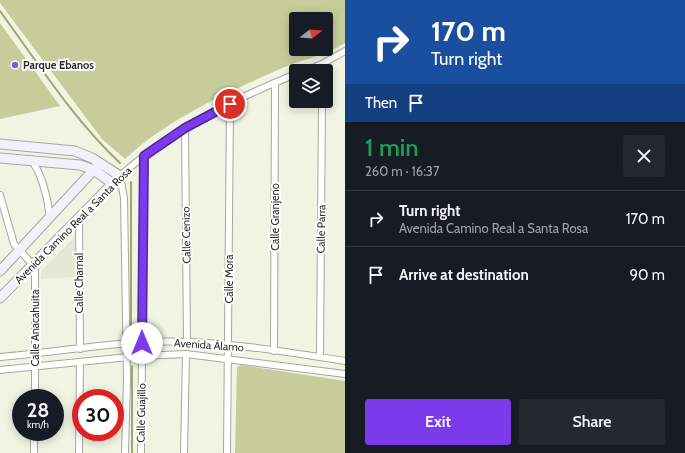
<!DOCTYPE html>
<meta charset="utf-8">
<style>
:root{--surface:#171b24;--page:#242831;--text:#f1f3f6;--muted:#9ea1a6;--line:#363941;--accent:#7c3aed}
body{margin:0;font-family:Cabin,sans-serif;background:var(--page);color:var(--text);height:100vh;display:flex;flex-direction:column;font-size:15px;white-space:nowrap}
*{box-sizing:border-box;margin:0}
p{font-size:13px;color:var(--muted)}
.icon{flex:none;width:22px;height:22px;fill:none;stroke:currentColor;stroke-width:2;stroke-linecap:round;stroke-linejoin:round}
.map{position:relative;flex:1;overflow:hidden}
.details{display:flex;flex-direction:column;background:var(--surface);width:340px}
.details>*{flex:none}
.top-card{background:#1a4fa0;color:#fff;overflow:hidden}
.needle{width:26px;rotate:73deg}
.tools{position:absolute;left:289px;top:12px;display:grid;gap:8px}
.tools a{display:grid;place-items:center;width:44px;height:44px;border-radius:4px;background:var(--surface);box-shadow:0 2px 10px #0003;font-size:20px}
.speed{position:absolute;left:12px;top:389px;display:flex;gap:8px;font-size:20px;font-weight:700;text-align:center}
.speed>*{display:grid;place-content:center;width:52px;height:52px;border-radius:50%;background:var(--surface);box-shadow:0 2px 10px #0003;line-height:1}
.speed small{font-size:10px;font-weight:400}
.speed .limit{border:6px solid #d22;background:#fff;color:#111}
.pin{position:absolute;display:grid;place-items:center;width:34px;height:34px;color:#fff;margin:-17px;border:2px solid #fff;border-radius:50%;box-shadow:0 1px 4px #0007}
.me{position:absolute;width:44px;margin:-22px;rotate:0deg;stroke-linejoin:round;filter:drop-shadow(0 0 3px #0008)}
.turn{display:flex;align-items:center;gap:14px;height:84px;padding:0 20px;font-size:18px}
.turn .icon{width:52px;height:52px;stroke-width:2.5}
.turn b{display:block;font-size:28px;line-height:34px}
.then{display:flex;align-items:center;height:38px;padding:0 20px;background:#0003;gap:8px;font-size:15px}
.round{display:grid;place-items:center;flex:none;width:42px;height:42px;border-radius:4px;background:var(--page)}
.head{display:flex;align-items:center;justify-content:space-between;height:68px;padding:0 20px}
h1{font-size:24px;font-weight:600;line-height:30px;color:#1e9e55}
.primary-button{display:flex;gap:8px;margin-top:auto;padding:8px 20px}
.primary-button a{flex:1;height:46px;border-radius:4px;background:var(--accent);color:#fff;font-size:16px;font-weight:600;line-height:46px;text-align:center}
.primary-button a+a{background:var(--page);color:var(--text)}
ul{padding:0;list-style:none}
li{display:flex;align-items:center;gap:12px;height:56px;padding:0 20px;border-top:1px solid var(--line)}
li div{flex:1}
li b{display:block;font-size:15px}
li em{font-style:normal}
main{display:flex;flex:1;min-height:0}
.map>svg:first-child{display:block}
</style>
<main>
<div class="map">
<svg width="345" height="453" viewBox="0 0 345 453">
<rect width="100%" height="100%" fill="#f1f3e3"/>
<!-- built -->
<path fill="#e5e8d2" d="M75,237V277L41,279V271Z"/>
<!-- green -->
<path fill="#c7cc9b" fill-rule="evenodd" d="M0,0H345V43C325,56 302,59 280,69C226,93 169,118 125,159L102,139L0,3ZM296,19H326V49H296Z
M0,23L60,106L0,119Z
M241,365L345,381V453H235L237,367Z"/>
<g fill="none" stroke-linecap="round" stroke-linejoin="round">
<!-- stream -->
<path stroke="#a1a66f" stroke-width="2" d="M0,11C38,63 73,119 120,163
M131,182V336
M132,366V453"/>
<defs>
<path id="street" d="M305,71L322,64L345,51
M185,128L187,342
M31,160C41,171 50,204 49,219
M0,195L14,244L33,265L35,271V398
M79,217L80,349
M274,351L275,83
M0,357C62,352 125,339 188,342C240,344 293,353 345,361
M320,357L322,101
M0,370L138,356L186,354L345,374
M34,453V432
M79,453L80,362
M125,453L127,379L124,198L120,176C170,131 233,99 296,74
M141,453L144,156
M184,453L186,354
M227,453L230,104"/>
<path id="secondary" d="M0,144L75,151L92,158L120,176L0,298
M0,158L80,165L94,170L112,183
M0,271L100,163"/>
</defs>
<!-- street casing -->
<use href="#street" stroke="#a6a89a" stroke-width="8"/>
<!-- secondary casing -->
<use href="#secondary" stroke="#a6a89a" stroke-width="11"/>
<!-- street -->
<use href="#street" stroke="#fff" stroke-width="6"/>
<!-- secondary -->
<use href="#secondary" stroke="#f1f0fc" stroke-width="9"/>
</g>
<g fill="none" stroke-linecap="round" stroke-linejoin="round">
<defs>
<path id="route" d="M142,343L144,156L185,128L230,104"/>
</defs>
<!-- route casing -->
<use href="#route" stroke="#51269a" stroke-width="10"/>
<!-- route -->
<use href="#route" stroke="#7c3aed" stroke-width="7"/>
</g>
<!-- markers -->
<circle fill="#7b5fd9" stroke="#fff" stroke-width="1.5" cx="15" cy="65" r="4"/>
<g text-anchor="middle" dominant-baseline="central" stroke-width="4" stroke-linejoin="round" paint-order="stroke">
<!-- poi labels -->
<g font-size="11" font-weight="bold" fill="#2e2f29" stroke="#fff" text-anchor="start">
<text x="23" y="65">Parque Ebanos</text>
</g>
<!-- street labels -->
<g font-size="11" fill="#2e2f29" stroke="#fff">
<text transform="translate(275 217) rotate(-90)">Calle Granjeno</text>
<text transform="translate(73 225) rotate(-45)">Avenida Camino Real a Santa Rosa</text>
<text transform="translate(321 229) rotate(-89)">Calle Parra</text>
<text transform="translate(186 235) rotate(-91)">Calle Cenizo</text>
<text transform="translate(229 279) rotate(-90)">Calle Mora</text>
<text transform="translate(79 283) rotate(-90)">Calle Chamal</text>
<text transform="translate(35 328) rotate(-90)">Calle Anacahuita</text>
<text transform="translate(209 345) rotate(4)">Avenida Álamo</text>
<text transform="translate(141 413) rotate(-89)">Calle Guajillo</text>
</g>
</g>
</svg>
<div class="tools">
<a><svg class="needle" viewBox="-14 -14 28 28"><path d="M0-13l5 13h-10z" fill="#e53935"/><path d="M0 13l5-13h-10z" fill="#9ea1a6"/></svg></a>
<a><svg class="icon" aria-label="layers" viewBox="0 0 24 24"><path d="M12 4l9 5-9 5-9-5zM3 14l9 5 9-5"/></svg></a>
</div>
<div class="speed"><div>28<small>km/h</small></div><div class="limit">30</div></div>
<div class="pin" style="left:230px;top:104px;background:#d93025"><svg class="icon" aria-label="arrive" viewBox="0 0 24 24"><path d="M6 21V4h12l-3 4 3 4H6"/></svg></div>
<svg class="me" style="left:142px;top:343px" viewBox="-20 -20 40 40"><circle r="19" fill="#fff"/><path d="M0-13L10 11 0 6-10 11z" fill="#7c3aed"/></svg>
</div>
<section class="details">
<div class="top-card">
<div class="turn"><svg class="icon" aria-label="right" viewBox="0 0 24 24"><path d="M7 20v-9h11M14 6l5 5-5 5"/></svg><div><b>170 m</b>Turn right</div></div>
<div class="then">Then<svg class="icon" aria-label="arrive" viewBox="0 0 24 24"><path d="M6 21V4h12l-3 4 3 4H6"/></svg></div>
</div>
<div class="head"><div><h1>1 min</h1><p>260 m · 16:37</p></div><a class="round"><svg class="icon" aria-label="close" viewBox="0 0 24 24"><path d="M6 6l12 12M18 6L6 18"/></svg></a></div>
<ul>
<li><svg class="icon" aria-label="right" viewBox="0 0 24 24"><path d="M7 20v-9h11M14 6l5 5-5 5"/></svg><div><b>Turn right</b><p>Avenida Camino Real a Santa Rosa</p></div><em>170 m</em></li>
<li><svg class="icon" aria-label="arrive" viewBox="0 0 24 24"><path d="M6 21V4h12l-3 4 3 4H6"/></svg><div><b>Arrive at destination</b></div><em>90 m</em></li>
</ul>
<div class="primary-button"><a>Exit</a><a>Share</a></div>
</section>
</main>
